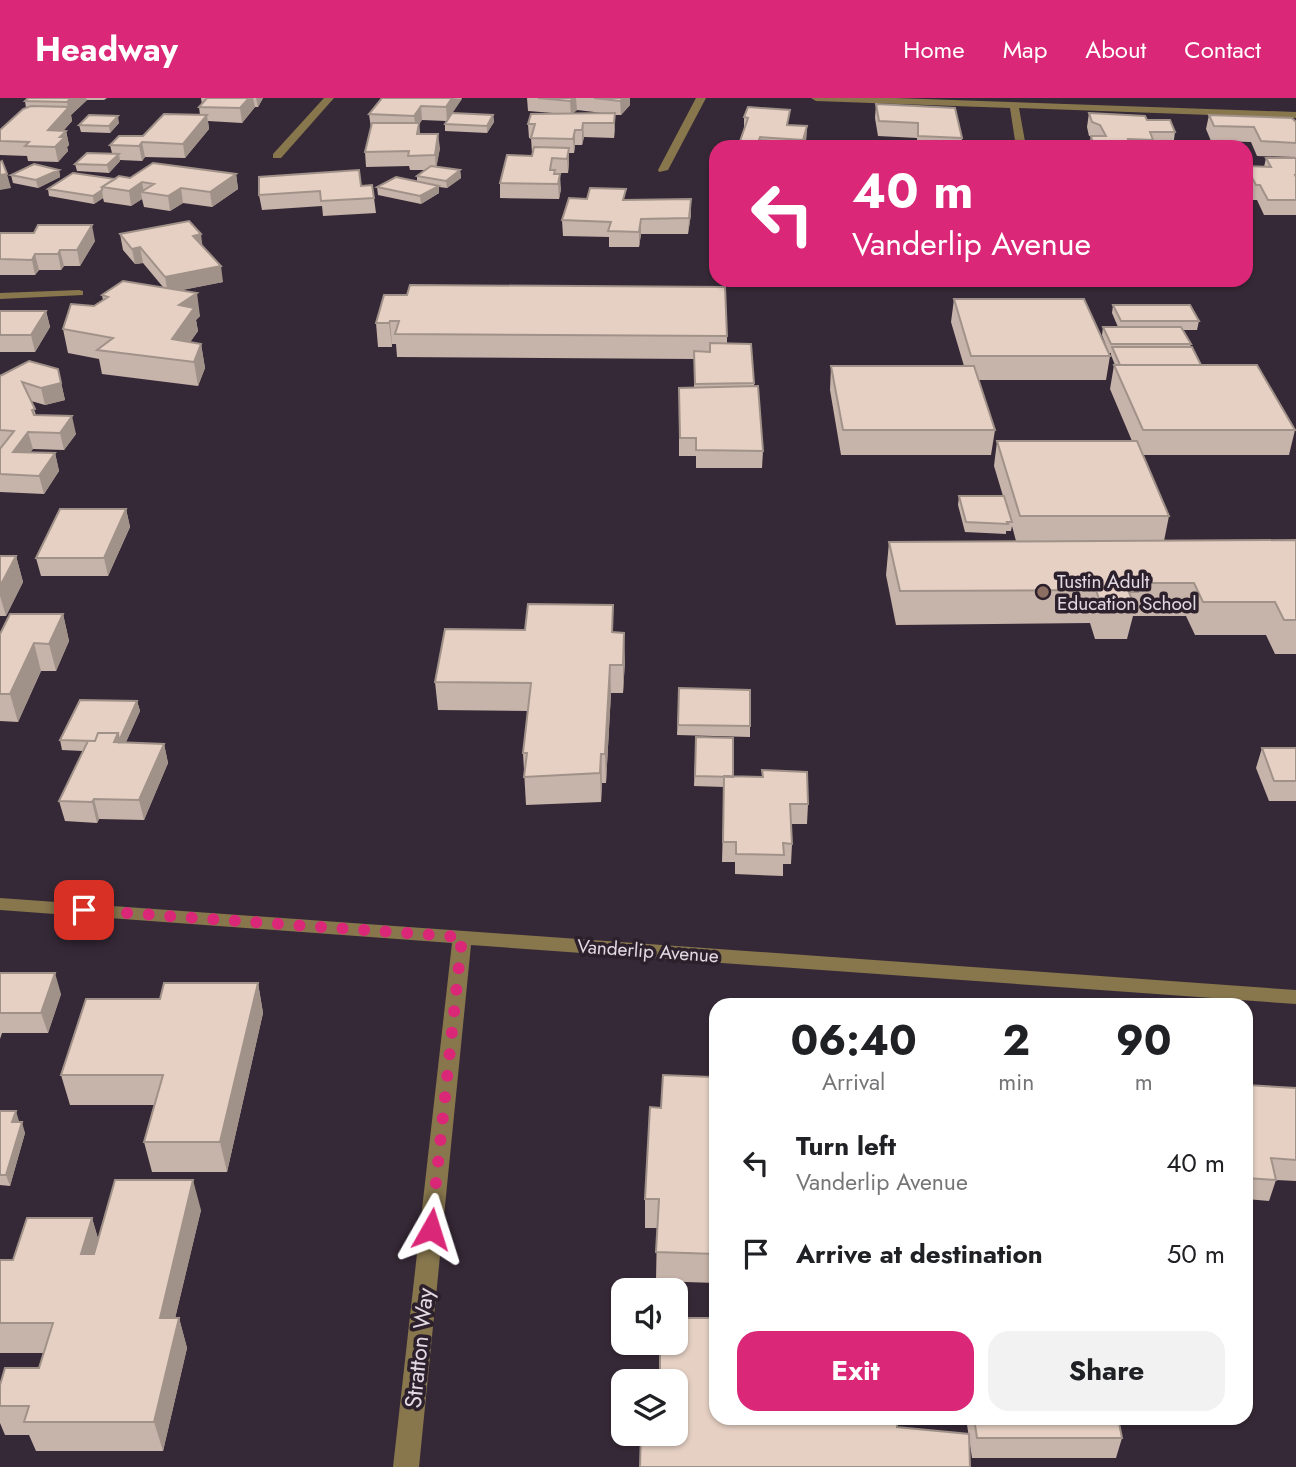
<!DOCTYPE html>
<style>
:root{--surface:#fff;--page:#f2f2f2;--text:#202124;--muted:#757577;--accent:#db2777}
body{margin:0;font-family:Jost,sans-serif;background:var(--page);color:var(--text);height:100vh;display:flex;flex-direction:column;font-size:26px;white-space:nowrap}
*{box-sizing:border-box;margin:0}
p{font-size:23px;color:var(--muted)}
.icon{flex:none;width:38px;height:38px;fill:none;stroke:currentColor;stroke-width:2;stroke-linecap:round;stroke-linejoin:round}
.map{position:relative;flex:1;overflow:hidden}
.panel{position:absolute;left:709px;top:900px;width:544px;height:427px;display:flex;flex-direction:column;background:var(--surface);border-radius:21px;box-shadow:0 2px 5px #0004}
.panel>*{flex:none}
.guide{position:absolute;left:709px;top:42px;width:544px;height:147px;border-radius:21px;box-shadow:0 2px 5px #0004;background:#db2777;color:#fff;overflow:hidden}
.controls{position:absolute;left:611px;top:1180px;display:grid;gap:14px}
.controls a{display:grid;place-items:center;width:77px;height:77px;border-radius:14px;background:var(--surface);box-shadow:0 2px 5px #0004;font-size:35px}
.pin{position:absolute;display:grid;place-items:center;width:60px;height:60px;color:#fff;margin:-30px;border-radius:14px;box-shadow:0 4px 10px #0006}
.me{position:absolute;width:77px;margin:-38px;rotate:6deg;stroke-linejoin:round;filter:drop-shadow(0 0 5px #0008)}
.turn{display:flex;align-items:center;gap:24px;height:147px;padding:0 28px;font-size:32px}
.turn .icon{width:91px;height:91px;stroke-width:2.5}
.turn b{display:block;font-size:49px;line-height:60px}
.eta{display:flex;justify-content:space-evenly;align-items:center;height:119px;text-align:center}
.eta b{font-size:42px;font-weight:700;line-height:49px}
.action{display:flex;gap:14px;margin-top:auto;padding:14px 28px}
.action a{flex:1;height:80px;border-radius:21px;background:var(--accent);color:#fff;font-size:28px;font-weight:700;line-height:80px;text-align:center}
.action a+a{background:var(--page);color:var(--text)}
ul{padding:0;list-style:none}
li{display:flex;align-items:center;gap:21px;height:91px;padding:0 28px}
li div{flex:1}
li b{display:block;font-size:26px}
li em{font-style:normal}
header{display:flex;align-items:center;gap:42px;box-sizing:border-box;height:98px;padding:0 35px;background:var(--accent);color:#fff}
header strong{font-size:33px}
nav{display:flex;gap:38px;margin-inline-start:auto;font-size:24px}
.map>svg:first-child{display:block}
</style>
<header>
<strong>Headway</strong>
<nav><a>Home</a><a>Map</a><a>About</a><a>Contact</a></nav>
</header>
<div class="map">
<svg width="1296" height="1369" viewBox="0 0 1296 1369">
<rect width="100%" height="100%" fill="#362937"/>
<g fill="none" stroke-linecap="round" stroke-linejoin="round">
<!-- minor -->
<path fill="#88774d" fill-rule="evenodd" d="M324,0H334L281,60H273V56Z
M696,0H706L668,72L659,74L658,72Z
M811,0H895L1296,14V20L1019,10L1026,49H1016L1010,10L816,3Z
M79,192L83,193V197L0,201V195Z
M0,800L1296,892V906L471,847L419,1369H393L452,845L0,812Z"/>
</g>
<!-- wall -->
<path fill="#c6b3a9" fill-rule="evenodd" d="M28,0H107L104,2H87L71,17L72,23L63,33H66L69,47L67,49L68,53L58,64L28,63L27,58L0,57V32L26,10L25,3Z
M201,0H263L258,9H255L242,25L208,23L209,31L185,60L145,59L142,63L120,62V63L109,75L77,73L75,66L112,55L110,47L143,38L200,17L199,9L202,6Z
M382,0H462L452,15L493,17L494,24L487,35L445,33V26L446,23L422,22L419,26L420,36L440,50L436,69L460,72L461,80L447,90L439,89V95L421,106L378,97L377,89L417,83V78L425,72H410L409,68L366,69L365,54L371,30L369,16Z
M527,0H630V7L621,17H615V29L614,40L584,39L582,47H575L574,55H569V64L568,75H555L561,91L559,101L500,100V85L532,58L533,55H532L531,40H529L528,26L553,15L528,13ZM577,12L603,15H573Z
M876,6L962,40L961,49H917V40L878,38L875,20Z
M1089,15L1147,22L1175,34L1173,49H1089L1091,38H1089L1087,29Z
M1209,17L1296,24V59L1257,58L1251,44L1211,43L1206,31Z
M744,19L789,27L807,28L806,43L805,49H738L744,33Z
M119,25L110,35L81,34L79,27Z
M1266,60H1296V117H1264L1257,102H1253L1246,89V68L1264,69Z
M59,72L60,79L38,90L13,85L11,77Z
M236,76L238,91L212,109L183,105L170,113L144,109L142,101L131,108L104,104L103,100L94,106L49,98L48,91L130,80Z
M361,88L374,100L376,115L323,118L322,108L262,112L259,97Z
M626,102L691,116L688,136H641L639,149H609V139L563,138L562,122Z
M0,135L95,143L80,168H64L61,172H39L35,177H0Z
M120,136L203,148L223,184L181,192L200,218L196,222L198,233L190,244L201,246L205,270L198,288L102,276L99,261L68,255L63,231L103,202L102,197L163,189L143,165L135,166L123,152Z
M384,197L727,238V246L754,285L763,353L762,370H696V358H679V290L694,289V261L397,259L396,246H392V249H378L376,225Z
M954,201L1110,258L1106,282H979L995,332L991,357H841L830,292L831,268H964L951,224Z
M1113,207L1199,223L1197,232H1183L1191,246L1190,249L1201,267L1295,332L1289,357H1142L1169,418L1164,443L1296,442V556H1275L1266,537H1195L1186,518H1133L1127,541H1095L1090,525L896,527L886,477L889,444L1016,443L1012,428L1011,433H1006V436L965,434L958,407L959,398H1003L994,368L997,343H1132L1110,291L1114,267H1115L1111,257V255H1109L1102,237L1103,229H1118L1112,215Z
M0,213H46L50,229L35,254H0Z
M58,271L65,302L45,307L31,303L36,317L76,336L64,352L33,351L30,354L55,355L59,373L44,396L0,394V351L1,349H0V278Z
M126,411L130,429L108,478H41L36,460Z
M0,458H16L23,484L6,518H0Z
M63,516L69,543L56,573H41L18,624L0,623V536Z
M614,534L625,562L623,595H611L606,685H602L601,704L526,707L523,655L528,613L438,612L435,584Z
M679,590L750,592V639L677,637Z
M137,603L140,613L126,644L164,646L168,665L144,722L99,721L97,725L65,723L59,703L83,653L62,652L60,642Z
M696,639L733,679H762V672L808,706L807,726H791L792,746L791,766H783V778L735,776V764H722L724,689L694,688Z
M1262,650H1296V703H1269L1256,670Z
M0,875L61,896L48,935H2L0,941Z
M258,885L263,915L227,1074H152L144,1044L155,1007H70L61,977L160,901Z
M716,922V1185L656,1183L657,1130H645V1101L710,979Z
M1246,987L1296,990V1083L1276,1082L1269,1103L1246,1101Z
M0,1013L19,1023L25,1035L10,1088L0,1087Z
M201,1112L175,1220H179L187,1250L163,1353H36L29,1337H5L0,1325V1287L39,1270L44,1255H0V1162H13L92,1120L98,1141Z
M966,1320H1118L1122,1340L1116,1360H972Z"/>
<!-- shaded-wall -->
<path fill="#a19289" d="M71,0H86L87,2L71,17L72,23L51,47L48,32L68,10L67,4Z
M249,0H253L255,9L242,25L240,10Z
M256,0H263L258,9Z
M452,0L462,1L447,23L446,9Z
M574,0H576L577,12L571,17L570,3Z
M624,0H630V7L621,17L620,3Z
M421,8L422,22L419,26L420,39L418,50L414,18Z
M615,15V29L614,40V25Z
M207,17L209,31L185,60L183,46Z
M493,17L494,24L487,35V28Z
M118,18L119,25L110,35L109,28Z
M583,25L584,39L582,47V32Z
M807,28L806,43L805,49H803V42Z
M575,32V47L574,55L573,41Z
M66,33L69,47L67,49L68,53L58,64L55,49L60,39Z
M438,36L440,50L436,72L435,57Z
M142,44L145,59L142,63L139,48Z
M569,50V64L568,75L567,61Z
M119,56L120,63L109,75L107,67Z
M59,72L60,79L38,90L36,82Z
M460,72L461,80L447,90L446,83Z
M7,76L11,90L0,92V77Z
M236,76L238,91L212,109L210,94Z
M560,76L561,91L559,101L558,86Z
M142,84L144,95L141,94L142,101L131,108L129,93Z
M439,88V95L421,106L420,98Z
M181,90L183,105L170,113L168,98Z
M102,92L103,100L94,106L93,98Z
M691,101V116L688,136L689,120Z
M641,121V136L639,149V134Z
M92,127L95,143L80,168L77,152Z
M201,136L203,152L193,138Z
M140,149L143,165L135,166L132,151Z
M60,152L64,168L61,172L58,156Z
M35,156L39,172L35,177L32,162Z
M221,168L223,184L168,195L165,179Z
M197,195L200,218L196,222L198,233L178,262L172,241L179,207Z
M46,213L50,229L35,254L31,237Z
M390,223L392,246V249L389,225Z
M201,246L205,270L198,288L194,264Z
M61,285L65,302L45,307L41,290Z
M72,318L76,336L64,352L60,335Z
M28,334L33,351L17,371L13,354Z
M55,355L59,373L44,396L39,378Z
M126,411L130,429L108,478L104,460Z
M16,458L23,484L6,518L0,498V488Z
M63,516L69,543L56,573L49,546Z
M624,535L625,562L623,595V567Z
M34,545L41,573L18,624L10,596Z
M610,567L611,595L606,685L605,656Z
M137,603L140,613L122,653L114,644L118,635Z
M164,646L168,665L144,722L139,702Z
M601,656L602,685L601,704L600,675Z
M94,701L99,721L97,725L92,704Z
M55,875L61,896L48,935L41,915Z
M258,885L263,915L227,1074L220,1044Z
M16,1013L19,1023L15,1035L12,1024Z
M22,1024L25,1035L10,1088L6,1077Z
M193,1082L201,1112L168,1250L160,1220Z
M92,1120L101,1150L91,1185L81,1156Z
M179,1220L187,1250L163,1353L154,1324Z"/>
<!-- building -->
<path fill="#e6d0c4" stroke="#a19289" stroke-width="2" d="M28,0H71L67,4L25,3Z
M207,0H249L240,10L199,9Z
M382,0H452L446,9L421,8L414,18L369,16Z
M538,0H574L570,3Z
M594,0H624L620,3Z
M876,6L955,10L962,40L918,38V25L879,23Z
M31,8L69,9L48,32L66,33L60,39H65L55,49L25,48L29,44L0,43V32L23,11Z
M748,9L790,12L787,27L807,28L803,42L760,39L759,42L772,43L770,49H738L746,26L748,20L744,19Z
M452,15L493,17L487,28L445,26Z
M615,15L614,25H583L582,32H575L573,41L531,40L535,26H528L531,16Z
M1089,15L1145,18L1147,22H1170L1175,34H1150L1153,42L1128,41L1131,49H1094L1091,38H1106L1100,27L1092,24Z
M164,16L207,17L183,46L142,44L139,48L110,47L119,38H143Z
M89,17L118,18L109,28L79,27Z
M1209,17L1292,20L1296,24V45L1261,43L1254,29L1214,28Z
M372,25H419L417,36H438L435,57L408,58L409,53L365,54Z
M534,49L569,50L567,61L552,60L550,72H555L554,76H560L558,86L500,85L507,57L532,58Z
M87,55L119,56L107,67L75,66Z
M1266,60H1296V77H1295L1296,79V102H1268L1260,87H1256L1246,68L1271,69Z
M2,63L7,76L0,77V64Z
M153,65L236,76L210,94L181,90L168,98L141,94L154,86L142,84L129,93L102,89L119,78L130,80Z
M34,66L59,72L36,82L11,77Z
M431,68L460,72L446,83L417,78Z
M359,72L361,88L372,87L374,100L321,103L320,93L259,97V79Z
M73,75L115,81L102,89V92L93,98L48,91Z
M396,79L439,88L420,98L377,89Z
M590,90L626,91L623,102L691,101L689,120L641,121L639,134L608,133L611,124L562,122L569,100L587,101Z
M189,123L201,136L193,138L221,168L165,179L140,149L132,151L120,136Z
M38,127H92L77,152H60L58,156H35L32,162L0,161V135H34Z
M123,183L197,195L179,207L194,210L172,241L201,246L194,264L97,252L113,240L63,231L71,206L94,208L108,199L102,197Z
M410,187L725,189L727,238L395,236L399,223H390L389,225H376L384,197H407Z
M954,201H1084L1110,258H971Z
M1113,207H1190L1199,223H1121Z
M0,213H46L31,237H0Z
M1103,229H1181L1191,246H1111Z
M710,245L751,246L754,285L695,286L694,253L710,254Z
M1112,249H1192L1201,267H1120Z
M29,263L58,271L61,285L41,290L22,284L35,311L32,312L34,317L72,318L60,335L28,334L13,354L55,355L39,378L0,376V351L14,333L0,332V278Z
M1114,267H1257L1295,332H1143Z
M831,268H974L995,332H843Z
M758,288L763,353L696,352V340H680L679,290Z
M997,343H1137L1169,418H1020Z
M959,398H1004L1012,424H1007L1008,426L966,424Z
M60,411H126L104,460H36Z
M1296,442V522H1284L1275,504H1203L1194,485H1135L1138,494H1129L1134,507H1101L1096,492L900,493L889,444Z
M0,458H16L0,488Z
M528,506L613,507L612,534L624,535L623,567H610L605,656H601L600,675L524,679L527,655H523L531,585L435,584L445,531L525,532Z
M10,516H63L49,546L34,545L10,596H0V536Z
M679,590L750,592V628L678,627Z
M80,602L137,603L119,643L118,635H98L95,643L60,642Z
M98,635H118L114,644L164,646L139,702L94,701L92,704L59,703L88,643H95Z
M696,639L733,640V679L695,678Z
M1262,650H1296V683H1274Z
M762,672L807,674L808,706H790L792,746L783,745L784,757L736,756V744H723L724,678L763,679Z
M0,875H55L41,915H0Z
M164,885H258L220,1044H144L163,977H61L86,901H160Z
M712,921L716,922V1156L656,1154L659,1101H645L650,1009L661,1010L663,977L711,979Z
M1246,987L1296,990V1062L1271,1060L1276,1082L1246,1080Z
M0,1013H16L12,1024H22L6,1077H0Z
M115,1082H193L160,1220H179L154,1324H24L29,1308H0V1287L5,1270H39L53,1225H0V1162H13L27,1120H92L81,1156H94Z
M676,1220H716V1320H879L897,1321V1329L969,1336L970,1369H640L641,1335H676V1283H660V1244H676Z
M974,1320H1118L1122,1340H977Z"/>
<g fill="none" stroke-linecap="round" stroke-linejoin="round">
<!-- route -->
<path stroke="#db2777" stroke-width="12" stroke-dasharray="0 21.6" d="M84,812L462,839L431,1131"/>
</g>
<!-- markers -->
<circle fill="#8d6e63" stroke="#2c202c" stroke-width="2.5" cx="1043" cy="494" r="7"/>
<g text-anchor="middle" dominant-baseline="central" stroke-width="7" stroke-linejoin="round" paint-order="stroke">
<!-- poi labels -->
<g font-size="19" fill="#e2dae2" stroke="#2c202c" text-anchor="start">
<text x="1057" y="483">Tustin Adult<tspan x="1057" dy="22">Education School</tspan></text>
</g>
<!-- street labels -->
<g font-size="19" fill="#e2dae2" stroke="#2c202c">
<text transform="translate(648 853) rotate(4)">Vanderlip Avenue</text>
</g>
<!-- near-street labels -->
<g font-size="23" fill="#e2dae2" stroke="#2c202c">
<text transform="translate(419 1250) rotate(-84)">Stratton Way</text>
</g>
</g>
</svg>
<div class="controls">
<a><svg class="icon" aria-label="sound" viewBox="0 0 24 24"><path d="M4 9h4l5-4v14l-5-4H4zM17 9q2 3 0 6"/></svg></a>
<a><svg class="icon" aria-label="layers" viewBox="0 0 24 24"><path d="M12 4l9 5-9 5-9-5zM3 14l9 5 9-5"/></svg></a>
</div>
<div class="pin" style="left:84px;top:812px;background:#d93025"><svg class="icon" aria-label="arrive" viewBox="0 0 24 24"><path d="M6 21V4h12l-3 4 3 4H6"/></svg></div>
<svg class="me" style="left:431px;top:1131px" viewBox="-20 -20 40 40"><path d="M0-17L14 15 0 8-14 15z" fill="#db2777" stroke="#fff" stroke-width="4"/></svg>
<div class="guide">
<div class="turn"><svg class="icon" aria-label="left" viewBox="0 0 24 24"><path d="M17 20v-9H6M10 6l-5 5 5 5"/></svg><div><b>40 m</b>Vanderlip Avenue</div></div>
</div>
<section class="panel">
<div class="eta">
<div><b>06:40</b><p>Arrival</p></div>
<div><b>2</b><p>min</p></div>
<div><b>90</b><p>m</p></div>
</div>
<ul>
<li><svg class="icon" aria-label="left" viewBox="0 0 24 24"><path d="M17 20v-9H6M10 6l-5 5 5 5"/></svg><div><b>Turn left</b><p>Vanderlip Avenue</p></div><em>40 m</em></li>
<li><svg class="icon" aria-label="arrive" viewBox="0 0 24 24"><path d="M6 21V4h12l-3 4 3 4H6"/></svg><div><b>Arrive at destination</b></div><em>50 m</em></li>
</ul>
<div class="action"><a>Exit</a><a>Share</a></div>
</section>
</div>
